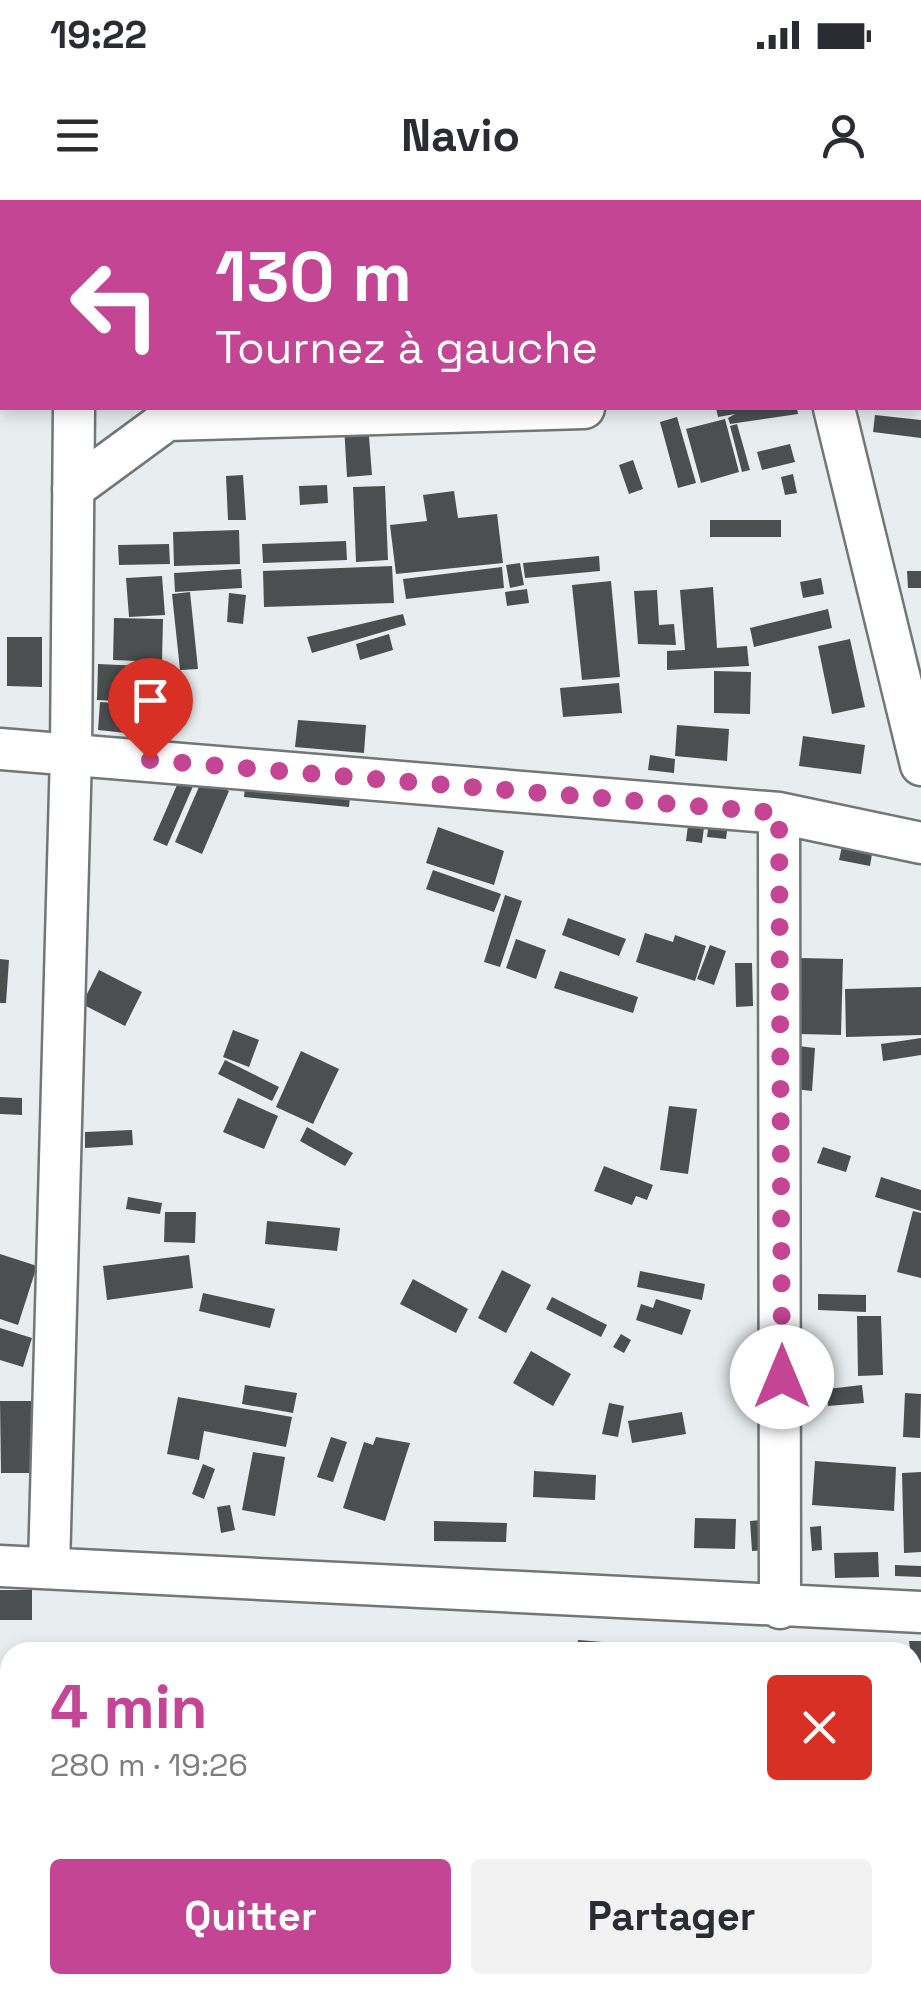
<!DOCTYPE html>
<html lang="fr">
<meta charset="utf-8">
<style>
:root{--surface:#fff;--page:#f2f2f3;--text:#2b2b33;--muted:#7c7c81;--accent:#c34593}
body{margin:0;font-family:"Space Grotesk",sans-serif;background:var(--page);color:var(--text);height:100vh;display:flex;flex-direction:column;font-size:38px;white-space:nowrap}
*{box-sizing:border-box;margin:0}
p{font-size:32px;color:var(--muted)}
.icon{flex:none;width:55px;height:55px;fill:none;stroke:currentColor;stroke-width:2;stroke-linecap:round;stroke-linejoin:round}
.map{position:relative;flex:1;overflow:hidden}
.drawer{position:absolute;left:0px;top:1442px;width:922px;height:352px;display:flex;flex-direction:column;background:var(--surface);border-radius:30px 30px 0 0;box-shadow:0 5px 15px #0003}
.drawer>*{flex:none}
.banner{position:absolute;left:0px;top:0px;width:922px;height:210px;box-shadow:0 5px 15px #0003;background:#c34593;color:#fff;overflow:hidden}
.pin{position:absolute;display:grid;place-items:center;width:85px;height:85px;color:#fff;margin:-102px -42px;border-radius:50% 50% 50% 0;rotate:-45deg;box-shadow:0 0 10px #0007}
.pin .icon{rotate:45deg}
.me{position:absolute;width:110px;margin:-55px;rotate:0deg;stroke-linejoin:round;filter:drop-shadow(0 0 8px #0008)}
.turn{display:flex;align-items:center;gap:35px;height:210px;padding:0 50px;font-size:45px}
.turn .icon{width:130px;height:130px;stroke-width:2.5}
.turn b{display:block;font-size:70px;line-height:85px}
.round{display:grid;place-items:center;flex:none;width:105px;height:105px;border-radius:10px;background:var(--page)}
.head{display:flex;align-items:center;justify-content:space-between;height:170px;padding:0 50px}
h1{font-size:60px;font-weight:600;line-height:75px;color:var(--accent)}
.button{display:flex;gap:20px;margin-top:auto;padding:20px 50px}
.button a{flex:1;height:115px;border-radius:10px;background:var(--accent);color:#fff;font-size:40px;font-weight:600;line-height:115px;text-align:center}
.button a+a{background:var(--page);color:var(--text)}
.status{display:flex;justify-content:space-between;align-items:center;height:70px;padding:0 50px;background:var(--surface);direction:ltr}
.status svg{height:28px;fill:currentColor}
header{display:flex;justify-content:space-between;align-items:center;height:130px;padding:0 50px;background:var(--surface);font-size:45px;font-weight:600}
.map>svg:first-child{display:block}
</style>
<div class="status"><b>19:22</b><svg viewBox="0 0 49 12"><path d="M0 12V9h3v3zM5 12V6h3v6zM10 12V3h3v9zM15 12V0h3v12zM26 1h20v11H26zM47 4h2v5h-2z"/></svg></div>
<header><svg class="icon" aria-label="menu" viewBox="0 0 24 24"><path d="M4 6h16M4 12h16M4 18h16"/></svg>Navio<svg class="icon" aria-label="person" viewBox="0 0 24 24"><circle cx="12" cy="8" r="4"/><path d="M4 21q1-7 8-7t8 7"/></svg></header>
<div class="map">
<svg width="921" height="1794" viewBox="0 0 921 1794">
<rect width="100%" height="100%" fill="#e8eeef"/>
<!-- green -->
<path fill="#a5ecfd" d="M212,1785H649L647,1794H211Z"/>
<!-- building -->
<path fill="#4b4f50" d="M716,208H797L798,214L730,224L728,218L735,214L718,217Z
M875,215L921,220V238L873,232Z
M677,217L696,283L678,288L660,222Z
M725,219L739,272L701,283L686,229Z
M368,224L372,275L347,277L344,226Z
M737,224L750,270L742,272L730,226Z
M790,244L795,262L762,270L757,252Z
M633,260L643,289L629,294L619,265Z
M793,274L797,293L785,295L781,277Z
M243,275L246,320H228L226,276Z
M327,285L328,303L300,305L299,286Z
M385,286L388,360L356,362L353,287Z
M454,291L458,318L497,314L503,363L396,374L390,325L427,321L423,295Z
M710,320H781V337H710Z
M239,330L240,364L174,366L173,332Z
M346,341L347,360L263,363L262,344Z
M169,344L170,364L119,365L118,345Z
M599,356L600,371L525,378L523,363Z
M520,363L524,385L510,388L506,365Z
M392,366L394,403L264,407L263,371Z
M502,367L504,388L406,399L403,379Z
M241,369L242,388L175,392L174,373Z
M907,371H921V388H908Z
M162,376L165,415L129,417L126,378Z
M821,378L824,394L803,398L800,382Z
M611,381L620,477L582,480L572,385Z
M713,387L717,448L747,446L749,466L667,470V451L685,450L680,390Z
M527,389L529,403L507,406L505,392Z
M657,390L659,425L674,424L676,445L638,444L634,391Z
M190,392L198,469L180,470L172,394Z
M229,393L246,395L243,424L227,422Z
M828,409L832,428L754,447L750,428Z
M403,414L406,425L312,453L307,437Z
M114,418L163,419L162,462L113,460Z
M389,434L393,450L360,460L356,444Z
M7,437H42V487L7,486Z
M850,439L865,507L832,514L818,446Z
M98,464L163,467L161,503L97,500Z
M714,471L751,472L750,514L714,513Z
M619,483L622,513L563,517L560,488Z
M100,502L148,506L145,535L98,530Z
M298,520L366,525L364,553L295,547Z
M677,525L729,529L727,561L675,556Z
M803,536L865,545L861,574L799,566Z
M650,555L675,559L674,573L648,570Z
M246,577L351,587L349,607L244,597Z
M180,578L194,584L167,646L153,640Z
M202,580L229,591L202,654L175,642Z
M689,618L705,620L702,643L686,641Z
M709,622L728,624L726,639L707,637Z
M438,627L504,651L494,685L426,663Z
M844,637L874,642L870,666L839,660Z
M433,670L501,694L494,712L426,689Z
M505,695L522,701L500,767L484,762Z
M568,718L626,739L619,756L562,735Z
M645,733L673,742L675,735L706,746L695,781L636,762Z
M516,739L546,750L536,779L506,768Z
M710,745L726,751L714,785L697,779Z
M801,758L843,759L841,835L799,834Z
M0,759L9,760L6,803H0Z
M735,763H752L753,806L736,807Z
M99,770L142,792L125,826L82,804Z
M560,771L638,797L633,813L554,788Z
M921,787V835L846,837L845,789Z
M233,830L259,840L249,867L223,857Z
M921,838V855L883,861L881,844Z
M798,846L815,848L812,891L795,889Z
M301,851L339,869L313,924L276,907Z
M225,860L279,887L272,901L218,874Z
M0,897L22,898V915L0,914Z
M238,898L278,916L264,949L223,932Z
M669,906L697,909L688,974L660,970Z
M307,927L353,953L345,966L300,941Z
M132,930L133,945L85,948V932Z
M823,947L851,956L846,972L817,963Z
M604,966L653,985L647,1000L636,996L632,1005L594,991Z
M881,977L921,990V1011L875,997Z
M128,997L162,1003L160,1014L126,1009Z
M913,1011L921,1013V1078L897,1072Z
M165,1012H196L195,1043L164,1042Z
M267,1021L340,1028L337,1051L265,1044Z
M0,1054L37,1066L18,1125L0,1119Z
M189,1055L193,1088L107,1100L103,1066Z
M502,1070L531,1085L506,1133L478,1118Z
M640,1071L705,1084L702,1100L637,1087Z
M413,1079L468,1109L456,1133L400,1104Z
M203,1093L275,1109L270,1128L199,1111Z
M818,1094L866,1095V1112L818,1110Z
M552,1097L607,1125L601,1137L546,1109Z
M656,1099L691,1110L682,1135L636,1120L641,1104L653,1108Z
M857,1116H881L883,1175L858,1176Z
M0,1128L32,1138L23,1167L0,1160Z
M621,1134L631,1140L624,1153L613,1147Z
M531,1151L571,1174L553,1206L513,1183Z
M245,1185L297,1193L293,1213L242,1204Z
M862,1185L864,1203L828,1206L827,1189Z
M905,1193L921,1194L920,1238L903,1237Z
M178,1197L292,1217L286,1247L204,1231L199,1260L167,1254Z
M0,1201H34L36,1273H1Z
M609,1203L624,1206L618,1237L602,1234Z
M682,1212L686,1234L632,1243L628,1221Z
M331,1237L347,1242L333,1282L317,1277Z
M376,1237L410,1243L385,1321L343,1308L364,1242L373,1245Z
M253,1252L285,1257L275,1316L242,1310Z
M815,1261L896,1267L894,1311L812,1305Z
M203,1264L215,1269L204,1299L192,1294Z
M534,1271L596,1275L595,1300L533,1297Z
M921,1272V1352L904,1353L902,1273Z
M230,1305L235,1330L221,1333L217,1307Z
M695,1318L736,1319L735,1349L694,1348Z
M762,1320L766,1350L752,1351L750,1321Z
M434,1321L507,1323L506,1342L434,1341Z
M821,1326L822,1350L812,1351L810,1327Z
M878,1352L879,1377L835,1378L834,1353Z
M895,1365L921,1366V1377L895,1376Z
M0,1390H32V1420H0Z
M578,1440L628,1444L627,1452H577Z
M909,1441H921V1463H912Z
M0,1541L10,1542V1579L0,1578Z
M814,1785H854V1794H813Z
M873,1785H909L906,1794H870Z"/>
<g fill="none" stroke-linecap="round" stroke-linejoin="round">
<defs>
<path id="minor" d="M74,0V2
M783,0L784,2
M834,208L921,565
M73,289L167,220L584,208
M0,549L779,613L921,643
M779,613L780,1408
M0,1366L921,1412
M49,1367L71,553L74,208"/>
</defs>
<!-- minor casing -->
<use href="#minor" stroke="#717677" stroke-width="45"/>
<!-- minor -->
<use href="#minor" stroke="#fff" stroke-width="40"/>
</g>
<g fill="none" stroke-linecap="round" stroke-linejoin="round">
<!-- route -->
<path stroke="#c34593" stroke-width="18" stroke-dasharray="0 32.4" d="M150,560L779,613L782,1177"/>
</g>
</svg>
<div class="pin" style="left:150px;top:560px;background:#d93025"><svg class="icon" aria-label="arrive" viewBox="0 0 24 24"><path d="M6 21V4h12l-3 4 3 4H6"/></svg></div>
<svg class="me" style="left:782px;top:1177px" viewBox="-20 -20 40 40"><circle r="19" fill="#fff"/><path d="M0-13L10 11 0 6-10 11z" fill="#c34593"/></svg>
<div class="banner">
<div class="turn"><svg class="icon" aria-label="left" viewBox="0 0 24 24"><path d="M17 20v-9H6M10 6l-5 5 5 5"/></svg><div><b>130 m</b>Tournez à gauche</div></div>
</div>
<section class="drawer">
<div class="head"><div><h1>4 min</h1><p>280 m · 19:26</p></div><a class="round" style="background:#d93025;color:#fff"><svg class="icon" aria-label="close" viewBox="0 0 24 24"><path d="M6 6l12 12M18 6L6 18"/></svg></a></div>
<div class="button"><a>Quitter</a><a>Partager</a></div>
</section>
</div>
